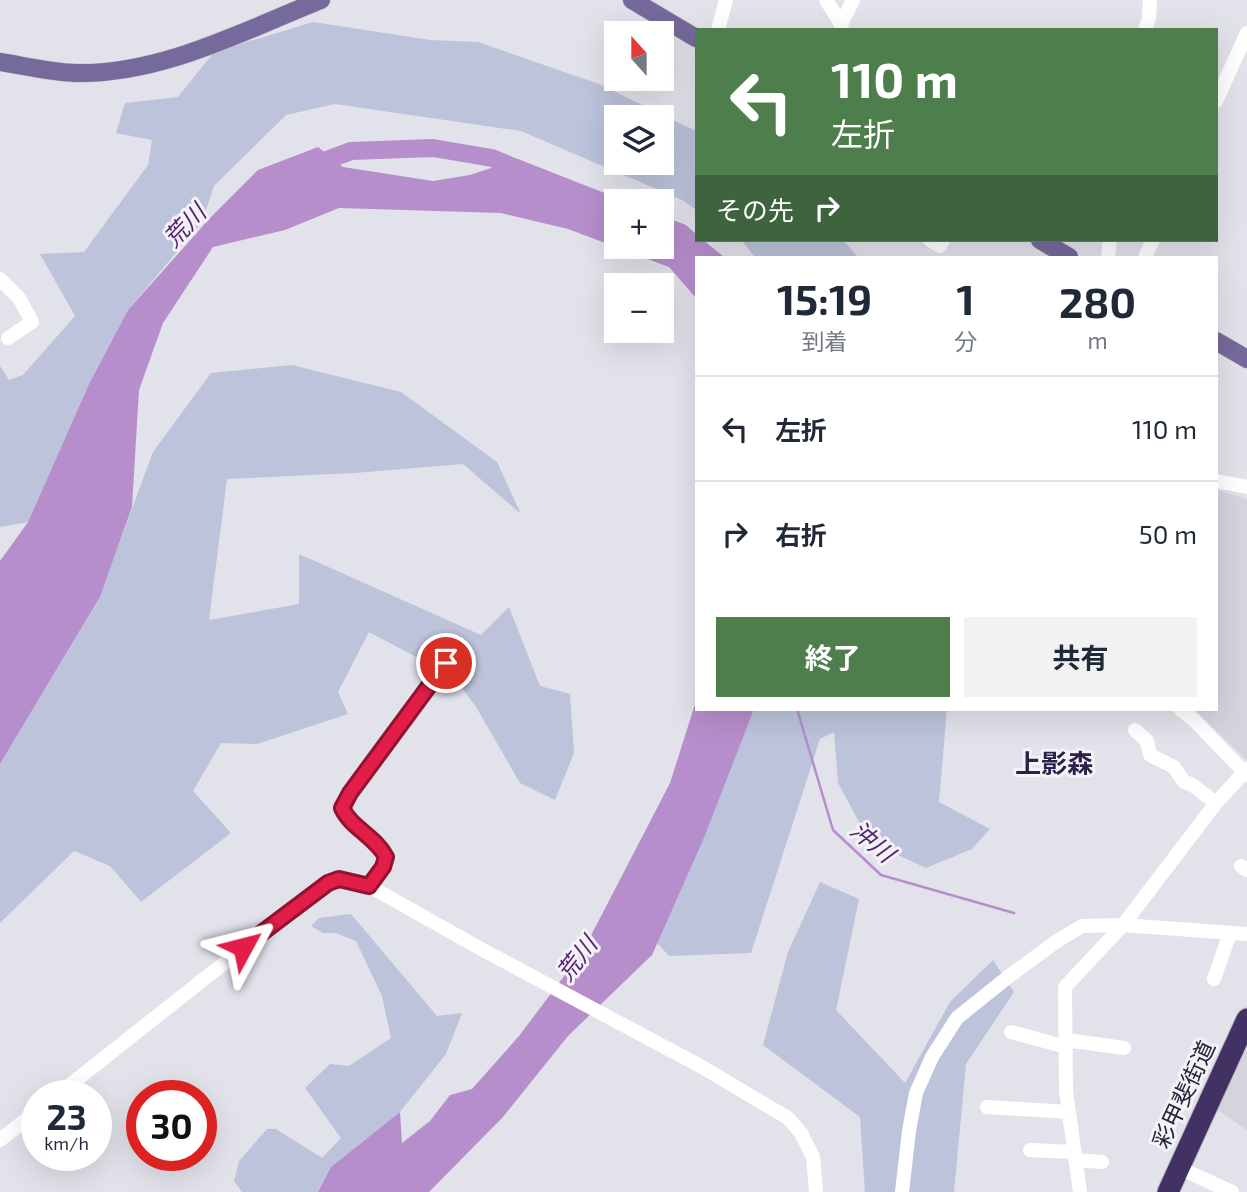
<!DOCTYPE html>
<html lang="ja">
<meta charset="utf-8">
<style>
:root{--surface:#fff;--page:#f2f2f3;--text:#1f2937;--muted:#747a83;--line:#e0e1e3;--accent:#4d7e4c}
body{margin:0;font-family:"Exo 2","Noto Sans JP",sans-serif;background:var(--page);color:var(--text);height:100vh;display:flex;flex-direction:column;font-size:26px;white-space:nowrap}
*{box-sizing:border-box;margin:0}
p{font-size:23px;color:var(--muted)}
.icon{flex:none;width:38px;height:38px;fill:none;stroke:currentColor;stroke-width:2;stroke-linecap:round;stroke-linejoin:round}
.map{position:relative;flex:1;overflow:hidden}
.side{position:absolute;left:695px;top:256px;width:523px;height:455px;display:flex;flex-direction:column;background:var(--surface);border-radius:0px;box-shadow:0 7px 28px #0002}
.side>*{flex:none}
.top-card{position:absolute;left:695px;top:28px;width:523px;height:214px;border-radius:0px;box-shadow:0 7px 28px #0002;background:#4d7e4c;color:#fff;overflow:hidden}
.needle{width:46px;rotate:339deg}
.buttons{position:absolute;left:604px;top:21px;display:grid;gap:14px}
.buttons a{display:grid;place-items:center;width:70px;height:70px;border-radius:0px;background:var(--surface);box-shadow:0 7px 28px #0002;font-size:35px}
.speed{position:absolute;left:21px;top:1080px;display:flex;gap:14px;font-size:35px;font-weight:700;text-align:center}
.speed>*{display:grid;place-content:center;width:91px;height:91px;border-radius:50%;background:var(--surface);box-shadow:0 7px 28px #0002;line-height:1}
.speed small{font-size:18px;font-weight:400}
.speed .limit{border:10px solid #d22;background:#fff;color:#111}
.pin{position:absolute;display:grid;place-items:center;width:60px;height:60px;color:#fff;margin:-30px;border:4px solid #fff;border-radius:50%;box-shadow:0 2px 7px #0007}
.me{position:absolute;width:77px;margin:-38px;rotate:52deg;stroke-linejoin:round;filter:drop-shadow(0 0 5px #0008)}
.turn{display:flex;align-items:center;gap:24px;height:147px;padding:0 21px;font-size:32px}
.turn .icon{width:91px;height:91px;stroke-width:2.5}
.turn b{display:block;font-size:49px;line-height:60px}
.then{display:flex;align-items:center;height:66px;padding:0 21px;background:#0003;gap:14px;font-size:26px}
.eta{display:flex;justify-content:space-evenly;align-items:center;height:119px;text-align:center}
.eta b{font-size:42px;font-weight:700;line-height:49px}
.button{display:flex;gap:14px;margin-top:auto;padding:14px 21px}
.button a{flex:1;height:80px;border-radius:0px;background:var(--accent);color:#fff;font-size:28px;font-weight:700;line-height:80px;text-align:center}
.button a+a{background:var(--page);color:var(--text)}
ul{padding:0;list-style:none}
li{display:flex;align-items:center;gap:21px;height:105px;padding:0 21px;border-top:2px solid var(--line)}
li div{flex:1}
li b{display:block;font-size:26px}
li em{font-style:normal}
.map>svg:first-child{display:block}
</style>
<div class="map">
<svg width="1247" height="1192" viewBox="0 0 1247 1192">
<rect width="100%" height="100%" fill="#e2e2eb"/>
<!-- built -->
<path fill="#d4d3de" d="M1216,490L1247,499V760L1194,709H1216Z
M1242,1050L1247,1052V1130L1216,1109Z"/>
<!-- green -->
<path fill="#bcc3da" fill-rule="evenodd" d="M313,22L430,40L478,42L599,84L696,131V210L682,200L521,131L335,104L286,115L214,186L202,222L128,310L89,384L28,522L0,527V366L9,380L23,375L75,316L40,254L84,252L148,165L152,140L116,133L125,103L178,97L214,52ZM616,117H662V163H616Z
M741,240H843L858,257H755Z
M292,365L401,392L497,462L521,514L463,464L354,473L227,479L209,620L299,604V554L481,635L509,607L540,686L570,694L574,753L555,800L520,783L476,707L454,677L369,632L338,692L348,714L257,744L221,743L193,791L231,833L141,902L110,866L74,851L0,923V764L98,601L153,452L211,373Z
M738,709H947L939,802L990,829L972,849L926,868L870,842L838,783L834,732L820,739L751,953L669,956L648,933Z
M820,882L859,899L836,1010L905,1083L950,1002L993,960L1014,992L966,1064L954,1192H865L860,1117L763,1045L788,952Z
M351,914L437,1016L462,1013L446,1054L400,1112L331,1167L318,1192H242L234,1181L239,1161L267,1129H276L322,1158L341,1138L305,1088L330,1064L349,1066L391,1038L382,996L356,941L336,933H323L311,926L319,918Z"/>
<!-- water -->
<path fill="#b68ecb" d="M318,147L343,167L433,181L470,175L518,159L625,201H616V247H662V216L686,225L696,234V240H703L724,257H696V298L669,267L568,229L501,213L339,208L285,230L213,247L163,323L139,390L132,507L100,597L0,764V561L28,522L89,384L128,310L210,218L258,170Z
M696,701V709H754L703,840L652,955L568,1036L503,1117L429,1192H318L331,1167L400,1112L402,1143L430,1121L450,1095L472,1089L519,1036L583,951L670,783Z"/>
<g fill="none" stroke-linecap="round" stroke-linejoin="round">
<!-- stream -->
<path stroke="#b68ecb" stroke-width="2.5" d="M797,709L833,830L881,875L1014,913"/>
<!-- river -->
<path stroke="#b68ecb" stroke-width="18" d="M311,166L351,151L433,148L492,158L525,172"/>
<defs>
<path id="major" d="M632,0L696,38
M0,62C25,66 50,72 75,73C161,75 243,31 321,0
M1040,240L1069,257
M1216,341L1247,359"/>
<path id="highway" d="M1168,1192L1247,1019"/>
</defs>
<!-- major casing -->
<use href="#major" stroke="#bfbdc4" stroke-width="19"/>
<!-- highway casing -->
<use href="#highway" stroke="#bfbdc4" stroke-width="23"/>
<!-- minor -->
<path stroke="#fff" stroke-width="14" d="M826,0L841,24L842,30
M841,24L853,0
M718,30L726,0
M1145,30L1149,18L1150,0
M1216,101L1247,33
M930,240L940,246L943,240
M1108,257L1110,240
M1145,257L1153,240
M0,279L19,298L32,322L8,338
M1216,481L1247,487
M1180,709L1194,720L1247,775
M1135,730L1147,741L1150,755L1174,767L1184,782L1191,784L1216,803
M1241,866L1247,870
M369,886L383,867L386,857C376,837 351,828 343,808L350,793L446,663
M1214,979L1230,933
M1011,1032L1066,1047
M1066,1040L1124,1048
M56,1096L319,888C340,877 347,878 369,886L483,950L702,1067L788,1118L801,1133L813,1157L816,1192
M987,1107L1069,1112
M0,1140L37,1111
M1030,1150L1074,1152
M1075,1160L1102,1162
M1179,1168L1232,1192
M902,1192L909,1131L916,1093L932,1057L957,1018L1008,977L1057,941L1082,926L1123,925L1247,934
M1080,1192L1066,1091L1065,987L1123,925L1216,803L1247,769"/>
<!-- major -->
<use href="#major" stroke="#766a9c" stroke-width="18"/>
<!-- highway -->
<use href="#highway" stroke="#413263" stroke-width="21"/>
</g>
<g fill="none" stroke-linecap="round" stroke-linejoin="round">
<defs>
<path id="route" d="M243,947L328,883L339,879L369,886L383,867L386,857C376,837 351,828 342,808L350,793L446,663"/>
</defs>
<!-- route casing -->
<use href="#route" stroke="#92132f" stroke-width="18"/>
<!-- route -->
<use href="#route" stroke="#e11d48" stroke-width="12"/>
</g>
<g text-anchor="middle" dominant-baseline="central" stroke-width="6" stroke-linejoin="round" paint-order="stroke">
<!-- street labels -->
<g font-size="23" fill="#29233a" stroke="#f2f2f7">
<text transform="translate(1183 1094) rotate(-65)">彩甲斐街道</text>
</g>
<!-- water labels -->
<g font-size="24" font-style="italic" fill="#572370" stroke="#f2f2f7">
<text transform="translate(184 225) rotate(-46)">荒川</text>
<text transform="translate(873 841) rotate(40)">沖川</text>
<text transform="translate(576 958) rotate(-52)">荒川</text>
</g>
<!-- quarter labels -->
<g font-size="26" font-weight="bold" fill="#2c214a" stroke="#f2f2f7">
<text x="1054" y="762">上影森</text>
</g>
</g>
</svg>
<div class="buttons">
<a><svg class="needle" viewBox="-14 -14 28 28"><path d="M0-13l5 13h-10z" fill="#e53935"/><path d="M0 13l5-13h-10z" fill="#747a83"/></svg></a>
<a><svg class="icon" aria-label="layers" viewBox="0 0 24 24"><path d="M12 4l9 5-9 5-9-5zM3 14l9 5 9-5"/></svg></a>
<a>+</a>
<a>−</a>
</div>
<div class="speed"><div>23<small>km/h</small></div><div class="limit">30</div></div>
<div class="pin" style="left:446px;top:663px;background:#d93025"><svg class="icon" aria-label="arrive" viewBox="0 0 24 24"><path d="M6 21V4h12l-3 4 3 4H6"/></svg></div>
<svg class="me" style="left:243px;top:947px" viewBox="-20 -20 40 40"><path d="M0-17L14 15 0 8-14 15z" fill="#e11d48" stroke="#fff" stroke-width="4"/></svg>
<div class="top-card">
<div class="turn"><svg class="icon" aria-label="left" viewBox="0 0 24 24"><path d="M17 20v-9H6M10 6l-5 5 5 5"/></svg><div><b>110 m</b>左折</div></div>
<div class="then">その先<svg class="icon" aria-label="right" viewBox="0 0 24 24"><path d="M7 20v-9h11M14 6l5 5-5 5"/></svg></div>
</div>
<section class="side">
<div class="eta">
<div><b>15:19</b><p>到着</p></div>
<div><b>1</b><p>分</p></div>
<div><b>280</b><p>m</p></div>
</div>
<ul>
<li><svg class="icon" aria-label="left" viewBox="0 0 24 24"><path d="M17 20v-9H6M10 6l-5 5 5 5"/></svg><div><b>左折</b></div><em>110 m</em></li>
<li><svg class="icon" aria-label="right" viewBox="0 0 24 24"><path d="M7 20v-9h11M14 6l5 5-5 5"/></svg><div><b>右折</b></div><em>50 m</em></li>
</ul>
<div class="button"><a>終了</a><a>共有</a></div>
</section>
</div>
